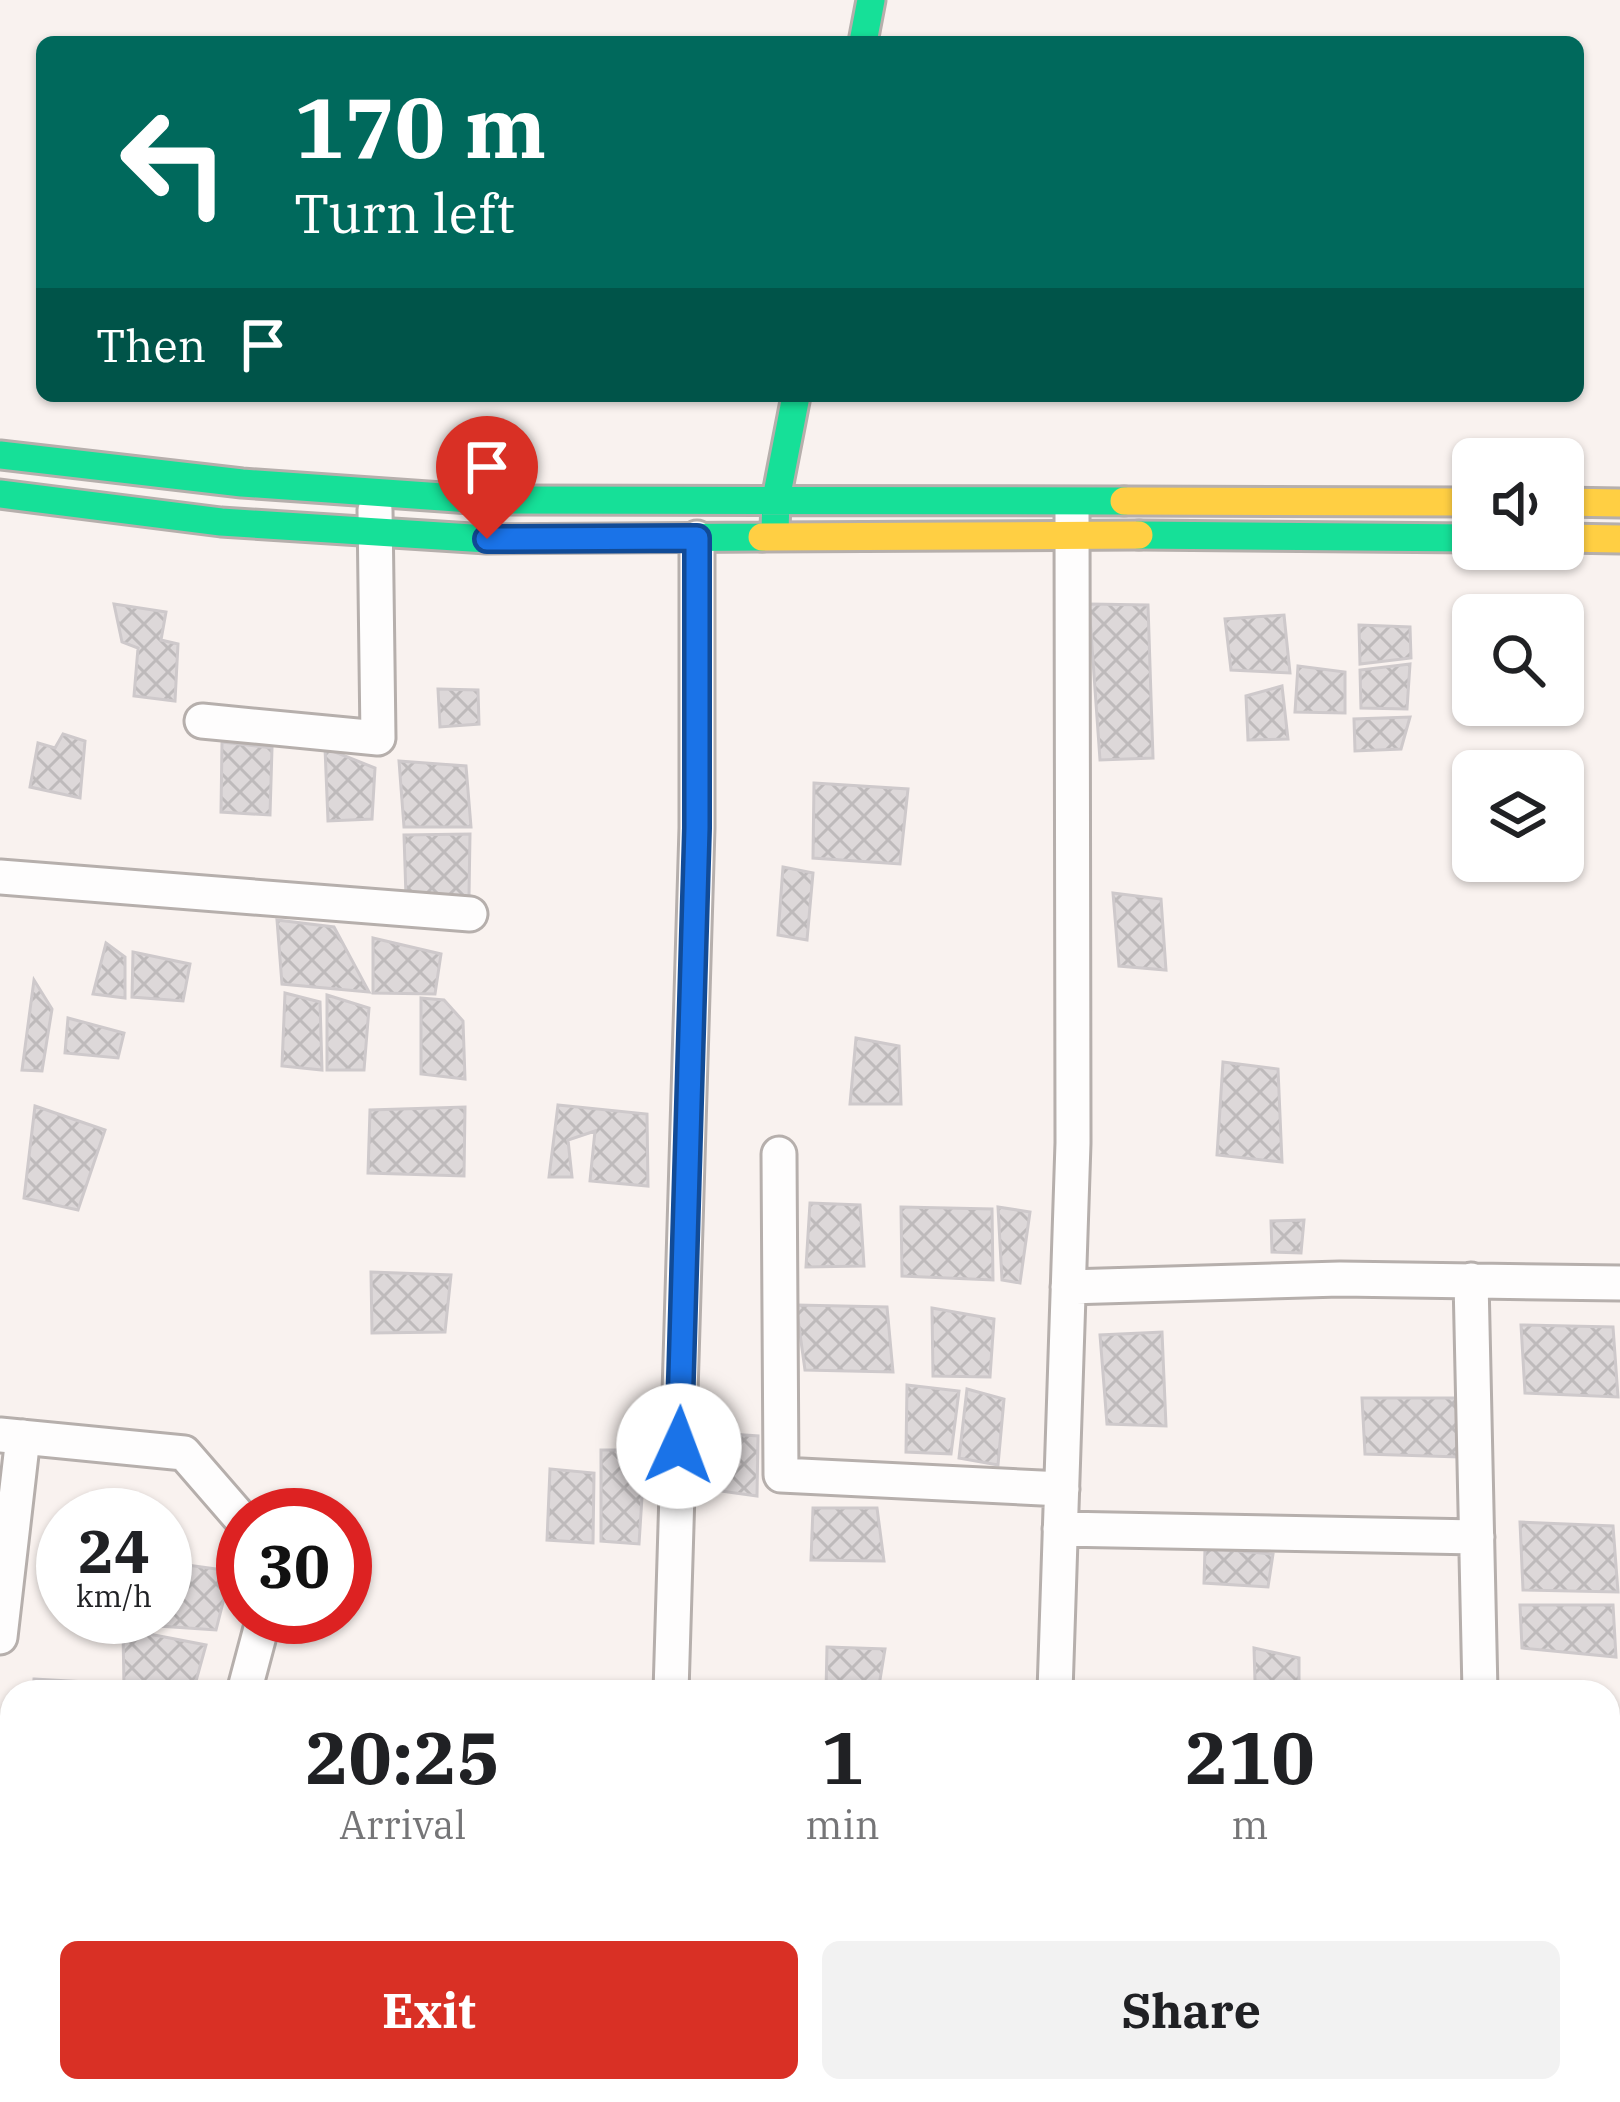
<!DOCTYPE html>
<style>
:root{--surface:#fff;--page:#f2f2f2;--text:#202124;--muted:#757577;--accent:#d93025}
body{margin:0;font-family:"IBM Plex Serif",serif;background:var(--page);color:var(--text);height:100vh;display:flex;flex-direction:column;font-size:45px;white-space:nowrap}
*{box-sizing:border-box;margin:0}
p{font-size:39px;color:var(--muted)}
.icon{flex:none;width:66px;height:66px;fill:none;stroke:currentColor;stroke-width:2;stroke-linecap:round;stroke-linejoin:round}
.map{position:relative;flex:1;overflow:hidden}
.details{position:absolute;left:0px;top:1680px;width:1620px;height:423px;display:flex;flex-direction:column;background:var(--surface);border-radius:36px 36px 0 0;box-shadow:0 3px 9px #0004}
.details>*{flex:none}
.hud{position:absolute;left:36px;top:36px;width:1548px;height:366px;border-radius:18px;box-shadow:0 3px 9px #0004;background:#00695c;color:#fff;overflow:hidden}
.fabs{position:absolute;left:1452px;top:438px;display:grid;gap:24px}
.fabs a{display:grid;place-items:center;width:132px;height:132px;border-radius:18px;background:var(--surface);box-shadow:0 3px 9px #0004;font-size:60px}
.speed{position:absolute;left:36px;top:1488px;display:flex;gap:24px;font-size:60px;font-weight:700;text-align:center}
.speed>*{display:grid;place-content:center;width:156px;height:156px;border-radius:50%;background:var(--surface);box-shadow:0 3px 9px #0004;line-height:1}
.speed small{font-size:30px;font-weight:400}
.speed .limit{border:18px solid #d22;background:#fff;color:#111}
.pin{position:absolute;display:grid;place-items:center;width:102px;height:102px;color:#fff;margin:-123px -51px;border-radius:50% 50% 50% 0;rotate:-45deg;box-shadow:0 0 12px #0007}
.pin .icon{rotate:45deg}
.me{position:absolute;width:132px;margin:-66px;rotate:2deg;stroke-linejoin:round;filter:drop-shadow(0 0 9px #0008)}
.turn{display:flex;align-items:center;gap:42px;height:252px;padding:0 60px;font-size:54px}
.turn .icon{width:156px;height:156px;stroke-width:2.5}
.turn b{display:block;font-size:84px;line-height:102px}
.then{display:flex;align-items:center;height:114px;padding:0 60px;background:#0003;gap:24px;font-size:45px}
.eta{display:flex;justify-content:space-evenly;align-items:center;height:204px;text-align:center}
.eta b{font-size:72px;font-weight:800;line-height:84px}
.primary-button{display:flex;gap:24px;margin-top:auto;padding:24px 60px}
.primary-button a{flex:1;height:138px;border-radius:18px;background:var(--accent);color:#fff;font-size:48px;font-weight:800;line-height:138px;text-align:center}
.primary-button a+a{background:var(--page);color:var(--text)}
.map>svg:first-child{display:block}
</style>
<div class="map">
<svg width="1620" height="2102" viewBox="0 0 1620 2102">
<defs>
<pattern id="building-cross-hatch" width="8" height="8" patternUnits="userSpaceOnUse" patternTransform="scale(3)"><rect width="8" height="8" fill="#ddd8d9"/><path d="M0 0l8 8M0 8l8-8" fill="none" stroke="#bebabb"/></pattern>
</defs>
<rect width="100%" height="100%" fill="#f9f2ef"/>
<!-- building -->
<path fill="url(#building-cross-hatch)" stroke="#cec9cb" stroke-width="3" d="M114,604L166,612L161,640L178,644L175,701L134,696L138,648L122,642Z
M1089,604L1148,605L1153,758L1100,760Z
M1284,615L1290,673L1231,670L1225,619Z
M1359,625L1410,627L1411,658L1360,664Z
M1410,664L1407,709L1361,708L1360,670Z
M1298,666L1345,672V713L1295,712Z
M1282,686L1288,739L1248,740L1246,696Z
M438,689L478,690L479,724L440,727Z
M1410,717L1401,749L1355,751L1354,719Z
M63,734L85,741L80,798L30,787L38,743L55,748Z
M222,742L272,748L270,815L221,812Z
M325,748L375,768L372,819L328,821Z
M399,761L466,766L471,827H404Z
M814,783L908,789L900,864L813,858Z
M470,834L469,896L406,897L404,835Z
M783,867L813,873L807,940L778,935Z
M1113,893L1161,899L1166,970L1119,966Z
M277,920L334,927L369,992L282,984Z
M373,938L441,954L435,994L373,993Z
M106,943L125,957V998L93,994Z
M133,952L190,964L183,1001L132,997Z
M34,980L52,1009L42,1071L22,1070Z
M285,993L320,1002L322,1070L282,1066Z
M327,995L369,1008L364,1070H327Z
M421,998L444,1000L463,1021L465,1079L421,1074Z
M68,1018L124,1033L118,1058L65,1053Z
M856,1038L899,1046L901,1104H850Z
M1223,1062L1278,1069L1282,1162L1217,1155Z
M558,1105L647,1114L648,1186L590,1181L595,1131L568,1140L572,1177H549Z
M35,1106L105,1130L78,1210L24,1198Z
M465,1107L464,1176L368,1173L370,1110Z
M810,1203L860,1205L864,1266L806,1267Z
M901,1207L992,1209L993,1280L902,1276Z
M998,1207L1030,1212L1020,1283L1002,1280Z
M1304,1220L1301,1253L1272,1252L1271,1221Z
M371,1272L451,1275L445,1332L372,1333Z
M796,1305L887,1307L893,1372L805,1370Z
M932,1308L994,1319L990,1377L933,1376Z
M1521,1325L1613,1327L1618,1397L1525,1393Z
M1162,1332L1166,1426L1107,1424L1100,1335Z
M907,1385L959,1391L951,1454L906,1452Z
M967,1389L1004,1399L998,1465L959,1458Z
M1362,1398H1457L1459,1457L1365,1454Z
M701,1432L758,1436L757,1496L706,1489Z
M601,1450H645L639,1544L601,1541Z
M550,1469L594,1473L593,1543L547,1540Z
M813,1508H877L884,1561L811,1560Z
M1520,1522L1613,1526L1618,1592L1523,1590Z
M1205,1548L1273,1554L1268,1587L1204,1583Z
M165,1562L231,1571L216,1630L159,1626V1617H165Z
M1520,1605H1613L1616,1657L1522,1648Z
M123,1629L206,1645L193,1692L124,1687Z
M827,1647L885,1649L878,1692H826Z
M1254,1648L1299,1658V1685L1255,1681Z
M34,1679L103,1683L102,1692H33Z
M0,1939H12V1996H0Z
M674,2091H741L743,2102H676Z
M1495,2091H1558L1563,2102H1499Z
M525,2096L614,2097L615,2102H526Z"/>
<g fill="none" stroke-linecap="round" stroke-linejoin="round">
<defs>
<path id="street" d="M202,721L378,738L375,510
M0,877L470,914
M779,1154L781,1475L1062,1489
M1471,1280L1480,1692
M1068,1287L1340,1279L1620,1283
M0,1435L184,1453L243,1521
M1060,1529L1477,1537
M0,1637L23,1437
M244,1692L264,1617
M671,1692L697,828V538
M1055,1692L1073,1143L1072,512
M0,2088L12,2086
M1085,2091L1086,2102
M650,2102L651,2091"/>
<path id="fast" d="M863,42L871,0
M0,455L242,483L485,500L1124,501
M0,494L221,522L487,539L762,537
M775,531L776,499L796,396
M1139,535L1473,538"/>
<path id="slow" d="M1124,501L1473,502
M1563,502L1620,503
M762,537L1139,535
M1563,538L1620,539"/>
</defs>
<!-- street casing -->
<use href="#street" stroke="#b6afac" stroke-width="39"/>
<!-- fast casing -->
<use href="#fast" stroke="#b6afac" stroke-width="33"/>
<!-- slow casing -->
<use href="#slow" stroke="#b6afac" stroke-width="33"/>
<!-- street -->
<use href="#street" stroke="#fefdfd" stroke-width="33"/>
<!-- fast -->
<use href="#fast" stroke="#16e098" stroke-width="27"/>
<!-- slow -->
<use href="#slow" stroke="#ffcf43" stroke-width="27"/>
</g>
<g fill="none" stroke-linecap="round" stroke-linejoin="round">
<defs>
<path id="route" d="M487,539L697,538V828L679,1446"/>
</defs>
<!-- route casing -->
<use href="#route" stroke="#114b97" stroke-width="30"/>
<!-- route -->
<use href="#route" stroke="#1a73e8" stroke-width="21"/>
</g>
</svg>
<div class="fabs">
<a><svg class="icon" aria-label="sound" viewBox="0 0 24 24"><path d="M4 9h4l5-4v14l-5-4H4zM17 9q2 3 0 6"/></svg></a>
<a><svg class="icon" aria-label="search" viewBox="0 0 24 24"><circle cx="10" cy="10" r="6"/><path d="M15 15l6 6"/></svg></a>
<a><svg class="icon" aria-label="layers" viewBox="0 0 24 24"><path d="M12 4l9 5-9 5-9-5zM3 14l9 5 9-5"/></svg></a>
</div>
<div class="speed"><div>24<small>km/h</small></div><div class="limit">30</div></div>
<div class="pin" style="left:487px;top:539px;background:#d93025"><svg class="icon" aria-label="arrive" viewBox="0 0 24 24"><path d="M6 21V4h12l-3 4 3 4H6"/></svg></div>
<svg class="me" style="left:679px;top:1446px" viewBox="-20 -20 40 40"><circle r="19" fill="#fff"/><path d="M0-13L10 11 0 6-10 11z" fill="#1a73e8"/></svg>
<div class="hud">
<div class="turn"><svg class="icon" aria-label="left" viewBox="0 0 24 24"><path d="M17 20v-9H6M10 6l-5 5 5 5"/></svg><div><b>170 m</b>Turn left</div></div>
<div class="then">Then<svg class="icon" aria-label="arrive" viewBox="0 0 24 24"><path d="M6 21V4h12l-3 4 3 4H6"/></svg></div>
</div>
<section class="details">
<div class="eta">
<div><b>20:25</b><p>Arrival</p></div>
<div><b>1</b><p>min</p></div>
<div><b>210</b><p>m</p></div>
</div>
<div class="primary-button"><a>Exit</a><a>Share</a></div>
</section>
</div>
